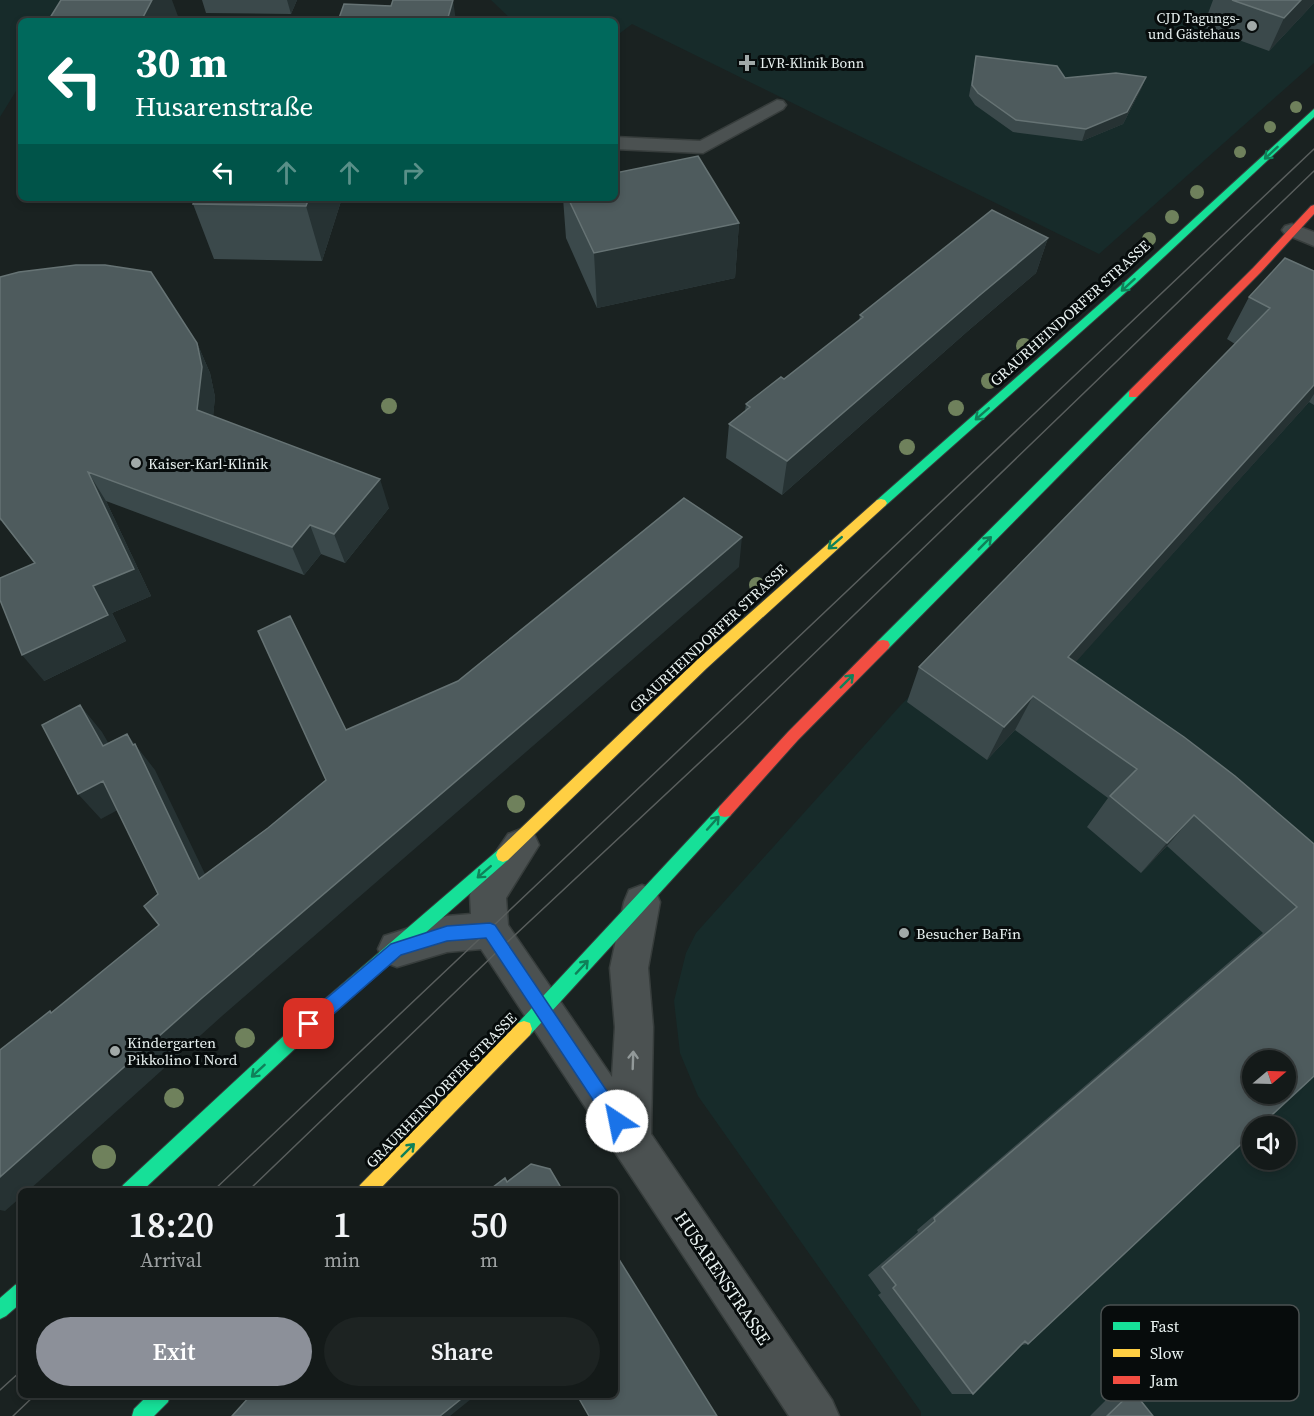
<!DOCTYPE html>
<meta charset="utf-8">
<style>
:root{--surface:#141a19;--page:#1d2322;--text:#f1f3f6;--muted:#9da1a2;--line:#333838;--accent:#8c9099}
body{margin:0;font-family:"Source Serif 4",serif;background:var(--page);color:var(--text);height:100vh;display:flex;flex-direction:column;font-size:22px;white-space:nowrap}
*{box-sizing:border-box;margin:0}
p{font-size:20px;color:var(--muted)}
.icon{flex:none;width:33px;height:33px;fill:none;stroke:currentColor;stroke-width:2;stroke-linecap:round;stroke-linejoin:round}
.map{position:relative;flex:1;overflow:hidden}
.side{position:absolute;left:18px;top:1188px;width:600px;height:210px;display:flex;flex-direction:column;background:var(--surface);border-radius:9px;box-shadow:0 3px 9px #0003,0 0 0 2px var(--line)}
.side>*{flex:none}
.banner{position:absolute;left:18px;top:18px;width:600px;height:183px;border-radius:9px;box-shadow:0 3px 9px #0003,0 0 0 2px var(--line);background:#00695c;color:#fff;overflow:hidden}
.needle{width:39px;rotate:71deg}
.controls{position:absolute;left:1242px;top:1050px;display:grid;gap:12px}
.controls a{display:grid;place-items:center;width:54px;height:54px;border-radius:50%;background:var(--surface);box-shadow:0 3px 9px #0003,0 0 0 2px var(--line);font-size:30px}
.pin{position:absolute;display:grid;place-items:center;width:51px;height:51px;color:#fff;margin:-26px;border-radius:12px;box-shadow:0 3px 9px #0006}
.me{position:absolute;width:66px;margin:-33px;rotate:326deg;stroke-linejoin:round;filter:drop-shadow(0 0 4px #0008)}
.turn{display:flex;align-items:center;gap:21px;height:126px;padding:0 18px;font-size:27px}
.turn .icon{width:78px;height:78px;stroke-width:2.5}
.turn b{display:block;font-size:42px;line-height:51px}
.lanes{display:flex;align-items:center;height:57px;padding:0 18px;background:#0003;justify-content:center;gap:30px;direction:ltr}
.lanes .off{opacity:.35}
.eta{display:flex;justify-content:space-evenly;align-items:center;height:102px;text-align:center}
.eta b{font-size:36px;font-weight:600;line-height:42px}
.cta{display:flex;gap:12px;margin-top:auto;padding:12px 18px}
.cta a{flex:1;height:69px;border-radius:36px;background:var(--accent);color:#fff;font-size:24px;font-weight:600;line-height:69px;text-align:center}
.cta a+a{background:var(--page);color:var(--text)}
.map>svg:first-child{display:block}
</style>
<div class="map">
<svg width="1314" height="1416" viewBox="0 0 1314 1416">
<rect width="100%" height="100%" fill="#1a2221"/>
<!-- built -->
<path fill="#172b2a" fill-rule="evenodd" d="M0,0H72L59,21H21V83L0,117Z
M491,0H1314V63L1099,254L632,24L615,37V21H513Z
M1314,277V1416H921V1412L698,1096L680,1053L674,1001L686,953L696,933L900,706L1297,298ZM1252,1060H1286V1094H1252ZM1252,1126H1286V1160H1252Z"/>
<g fill="none" stroke-linecap="round" stroke-linejoin="round">
<defs>
<path id="lane" d="M777,100L783,101L786,105L783,109L703,153L615,149V137L700,141Z
M1292,224L1314,232V246L1285,234L1282,230L1285,226Z"/>
<path id="street" d="M521,829L534,834L539,845L506,898L508,925L612,1077L615,1027L610,968L624,902L629,890L642,885L655,890L660,902L648,968L653,1027L651,1134L832,1400L839,1416H789L481,949L447,952L397,967L384,962L378,949L384,936L447,916L471,914L470,895L475,883L508,834Z"/>
<path id="fast" d="M1314,109V117L1135,284L885,506H877L875,503L877,500L1127,280Z
M1133,390L1137,391V397L888,649H878L876,645L878,641L1129,391Z
M725,805L730,806L732,811L730,816L530,1035L524,1037L518,1035L516,1029L518,1023L720,806Z
M503,848L508,850L510,855L508,860L315,1030L142,1191H120L123,1185L303,1018L498,850Z
M21,1282V1303L6,1316L0,1319V1298L15,1285Z
M148,1395H170L168,1402L154,1416H132L134,1409Z"/>
<path id="slow" d="M881,499L885,500L887,503L885,506L707,668L508,860L503,862L498,860L496,855L498,850L697,660L877,500Z
M524,1021L530,1023L532,1029L530,1035L378,1191H357L360,1185L518,1023Z"/>
<path id="jam" d="M1314,205V214L1261,272L1137,397H1129V391L1253,268L1311,206Z
M883,640L888,641L890,645L888,649L798,740L730,816L725,817L720,816L718,811L720,806L788,732L878,641Z"/>
</defs>
<!-- lane casing -->
<use href="#lane" stroke="#373d3c" stroke-width="3"/>
<!-- street casing -->
<use href="#street" stroke="#373d3c" stroke-width="3"/>
<!-- fast casing -->
<use href="#fast" stroke="#373d3c" stroke-width="2"/>
<!-- slow casing -->
<use href="#slow" stroke="#373d3c" stroke-width="2"/>
<!-- jam casing -->
<use href="#jam" stroke="#373d3c" stroke-width="2"/>
<!-- lane -->
<use href="#lane" fill="#4b5151" fill-rule="evenodd"/>
<!-- street -->
<use href="#street" fill="#4b5151" fill-rule="evenodd"/>
<!-- fast -->
<use href="#fast" fill="#16e098" fill-rule="evenodd"/>
<!-- slow -->
<use href="#slow" fill="#ffcf43" fill-rule="evenodd"/>
<!-- jam -->
<use href="#jam" fill="#f24e42" fill-rule="evenodd"/>
<!-- tram -->
<path stroke="#595e5d" stroke-width="1.5" d="M213,1191L1314,149
M248,1191L501,948L742,723L1314,171
M0,1390L21,1371
M13,1416L35,1395"/>
</g>
<!-- trees -->
<g fill="#6f815c">
<circle cx="1296" cy="107" r="6"/>
<circle cx="1270" cy="127" r="6"/>
<circle cx="1240" cy="152" r="6"/>
<circle cx="1197" cy="192" r="7"/>
<circle cx="1172" cy="217" r="7"/>
<circle cx="1149" cy="239" r="7"/>
<circle cx="1024" cy="346" r="8"/>
<circle cx="989" cy="381" r="8"/>
<circle cx="389" cy="406" r="8"/>
<circle cx="956" cy="408" r="8"/>
<circle cx="907" cy="447" r="8"/>
<circle cx="757" cy="585" r="8"/>
<circle cx="516" cy="804" r="9"/>
<circle cx="245" cy="1038" r="10"/>
<circle cx="174" cy="1098" r="10"/>
<circle cx="104" cy="1157" r="12"/>
</g>
<!-- wall -->
<path fill="#3b494b" d="M202,0H297L291,14L206,13Z
M1213,0H1314V3L1269,51L1203,27Z
M976,56L1065,78L1146,77L1141,89L1123,124L1082,141L1013,132L975,105L969,96Z
M195,198H342L322,261L214,259L193,204Z
M563,198H615L739,223L735,278L597,308L566,238Z
M1048,238L1036,273L969,330L782,495L726,458L729,424L745,411L746,404L784,379L859,321L860,315Z
M1314,271V405L1309,402L1075,662L1314,844V1076L1028,1344L1021,1345L973,1394H952L878,1295L881,1293L868,1275L918,1232L917,1230L1263,933L1167,846L1141,873L1087,827L1108,798L1015,730L987,760L907,702L919,667L1235,344L1227,339L1249,297Z
M0,277L197,343L210,373L215,397L213,416L389,508L345,563L321,554L304,575L106,501L151,596L112,613L126,641L44,681L34,563L1,520L0,521Z
M1115,1391H1133L1153,1416H1090Z"/>
<!-- shaded-wall -->
<path fill="#263233" d="M152,0H172L179,19L177,21H141Z
M287,0H297L291,14Z
M453,0L456,21H447Z
M1301,0H1314V3L1269,51L1284,18Z
M1146,77L1141,89L1123,124L1082,141L1086,129Z
M309,198H342L322,261L306,206Z
M739,223L735,278L597,308L594,253Z
M1048,238L1036,273L969,330L782,495L787,461L980,295Z
M197,343L210,373L215,397L211,439L197,410Z
M1314,385V394L1309,402L1049,692L1068,657Z
M88,472L106,501L151,596L112,613L126,641L44,681L22,655L93,586Z
M380,479L389,508L345,563L334,534Z
M310,525L321,554L304,575L292,547Z
M742,537L739,567L222,1016L28,1191H21V1197L5,1211L0,1210V1177L202,998Z
M1033,696L1015,730L987,760L1004,727Z
M80,705L102,732L125,772L103,746Z
M127,734L155,770L218,901L199,879Z
M103,781L125,806L101,819L78,794Z
M1194,815L1167,846L1141,873L1167,843Z
M466,1395H476L450,1416H440Z"/>
<!-- building -->
<path fill="#4e5b5d" stroke="#667374" stroke-width="1.5" fill-rule="evenodd" d="M61,0H152L141,21H48Z
M393,0H453L447,21H338L344,4L391,6Z
M1232,0H1301L1284,18Z
M976,56L1057,66L1065,78L1116,73L1146,77L1127,112L1086,129L1016,120L978,93L972,85Z
M698,156L739,223L594,253L568,198H615V173Z
M195,198H309L306,206L193,204Z
M992,210L1048,238L980,295L787,461L729,424L750,407L746,404L781,377L784,379L863,317L860,315Z
M1285,258L1314,271V385L1068,657L1184,737L1235,776L1314,844V1076L1260,1126H1252V1134L1028,1344L1025,1341L973,1394L893,1288L896,1285L882,1267L935,1221L934,1218L1297,907L1194,815L1167,843L1110,796L1137,769L1033,696L1004,727L919,667L1270,308L1249,297ZM1252,1060H1286V1094H1252Z
M76,265H105L151,272L197,343L202,367L197,410L380,479L334,534L310,525L292,547L88,472L134,569L93,586L108,615L22,655L0,600V578L35,563L0,518V277L19,272Z
M684,498L742,537L202,998L0,1177V1050L50,1011L51,1013L159,925L144,906L158,894L103,781L78,794L42,725L80,705L103,746L127,734L133,745L135,744L199,879L268,828L326,780L258,631L290,616L346,730L458,681Z
M531,1164L550,1169L563,1191H488L505,1178L507,1182Z
M615,1253L717,1416H589L577,1395H615Z
M1133,1391L1153,1416H1107Z
M251,1395H466L440,1416H232Z"/>
<!-- one-way arrows -->
<defs><path id="oneway-shaft" d="M-6 0H5M1.5-3L5.5 0L1.5 3" fill="none" stroke-width="1.6" stroke-linecap="round" stroke-linejoin="round" transform="scale(1.5)"/></defs>
<g stroke="#0f8159">
<use href="#oneway-shaft" transform="translate(1271 153) rotate(137)"/>
<use href="#oneway-shaft" transform="translate(1128 285) rotate(138)"/>
<use href="#oneway-shaft" transform="translate(982 414) rotate(139)"/>
<use href="#oneway-shaft" transform="translate(835 543) rotate(139)"/>
<use href="#oneway-shaft" transform="translate(985 543) rotate(-45)"/>
<use href="#oneway-shaft" transform="translate(847 681) rotate(-45)"/>
<use href="#oneway-shaft" transform="translate(713 823) rotate(-48)"/>
<use href="#oneway-shaft" transform="translate(484 872) rotate(139)"/>
<use href="#oneway-shaft" transform="translate(582 967) rotate(-47)"/>
<use href="#oneway-shaft" transform="translate(258 1071) rotate(137)"/>
<use href="#oneway-shaft" transform="translate(408 1150) rotate(-45)"/>
</g>
<use stroke="#929999" href="#oneway-shaft" transform="translate(633 1060) rotate(-88)"/>
<!-- route -->
<path fill="#1a73e8" stroke="#114b97" stroke-width="1.5" d="M490,923L495,925L623,1115L626,1121L623,1127L617,1129L611,1127L486,938L447,941L401,955L315,1030L309,1032L303,1030L301,1024L303,1018L391,944L447,926Z"/>
<!-- markers -->
<g fill="#a1a9a8" stroke="#070c0c" stroke-width="2">
<circle cx="1252" cy="26" r="6"/>
<path d="M744 54h6v6h6v6h-6v6h-6v-6h-6v-6h6z"/>
<circle cx="136" cy="463" r="6"/>
<circle cx="904" cy="933" r="6"/>
<circle cx="115" cy="1051" r="6"/>
</g>
<g text-anchor="middle" dominant-baseline="central" stroke-width="6" stroke-linejoin="round" paint-order="stroke">
<!-- far-poi labels -->
<g font-size="14" fill="#e9f2f1" stroke="#070c0c" text-anchor="end">
<text x="1240" y="18">CJD Tagungs-<tspan x="1240" dy="16">und Gästehaus</tspan></text>
<text x="760" y="63" text-anchor="start">LVR-Klinik Bonn</text>
</g>
<!-- street labels -->
<g font-size="15" fill="#e9f2f1" stroke="#070c0c">
<text transform="translate(1070 313) rotate(-42)">GRAURHEINDORFER STRASSE</text>
<text transform="translate(708 638) rotate(-43)">GRAURHEINDORFER STRASSE</text>
<text transform="translate(441 1090) rotate(-46)">GRAURHEINDORFER STRASSE</text>
</g>
<!-- poi labels -->
<g font-size="15" fill="#e9f2f1" stroke="#070c0c" text-anchor="start">
<text x="148" y="463">Kaiser-Karl-Klinik</text>
<text x="916" y="933">Besucher BaFin</text>
<text x="127" y="1042">Kindergarten<tspan x="127" dy="17">Pikkolino I Nord</tspan></text>
</g>
<!-- near-street labels -->
<g font-size="18" fill="#e9f2f1" stroke="#070c0c">
<text transform="translate(723 1278) rotate(56)">HUSARENSTRASSE</text>
</g>
</g>
<!-- legend -->
<rect x="1101" y="1305" width="198" height="96" rx="9" fill="#070c0c" stroke="#4b5151" stroke-width="1.5"/>
<rect x="1113" y="1322" width="27" height="8" fill="#16e098"/>
<rect x="1113" y="1349" width="27" height="8" fill="#ffcf43"/>
<rect x="1113" y="1376" width="27" height="8" fill="#f24e42"/>
<g font-size="16" fill="#e9f2f1">
<text x="1150" y="1332">Fast</text>
<text x="1150" y="1359">Slow</text>
<text x="1150" y="1386">Jam</text>
</g>
</svg>
<div class="controls">
<a><svg class="needle" viewBox="-14 -14 28 28"><path d="M0-13l5 13h-10z" fill="#e53935"/><path d="M0 13l5-13h-10z" fill="#9da1a2"/></svg></a>
<a><svg class="icon" aria-label="sound" viewBox="0 0 24 24"><path d="M4 9h4l5-4v14l-5-4H4zM17 9q2 3 0 6"/></svg></a>
</div>
<div class="pin" style="left:309px;top:1024px;background:#d93025"><svg class="icon" aria-label="arrive" viewBox="0 0 24 24"><path d="M6 21V4h12l-3 4 3 4H6"/></svg></div>
<svg class="me" style="left:617px;top:1121px" viewBox="-20 -20 40 40"><circle r="19" fill="#fff"/><path d="M0-13L10 11 0 6-10 11z" fill="#1a73e8"/></svg>
<div class="banner">
<div class="turn"><svg class="icon" aria-label="left" viewBox="0 0 24 24"><path d="M17 20v-9H6M10 6l-5 5 5 5"/></svg><div><b>30 m</b>Husarenstraße</div></div>
<div class="lanes"><svg class="icon" aria-label="left" viewBox="0 0 24 24"><path d="M17 20v-9H6M10 6l-5 5 5 5"/></svg><svg class="icon off" aria-label="ahead" viewBox="0 0 24 24"><path d="M12 20V5M6 11l6-6 6 6"/></svg><svg class="icon off" aria-label="ahead" viewBox="0 0 24 24"><path d="M12 20V5M6 11l6-6 6 6"/></svg><svg class="icon off" aria-label="right" viewBox="0 0 24 24"><path d="M7 20v-9h11M14 6l5 5-5 5"/></svg></div>
</div>
<section class="side">
<div class="eta">
<div><b>18:20</b><p>Arrival</p></div>
<div><b>1</b><p>min</p></div>
<div><b>50</b><p>m</p></div>
</div>
<div class="cta"><a>Exit</a><a>Share</a></div>
</section>
</div>
